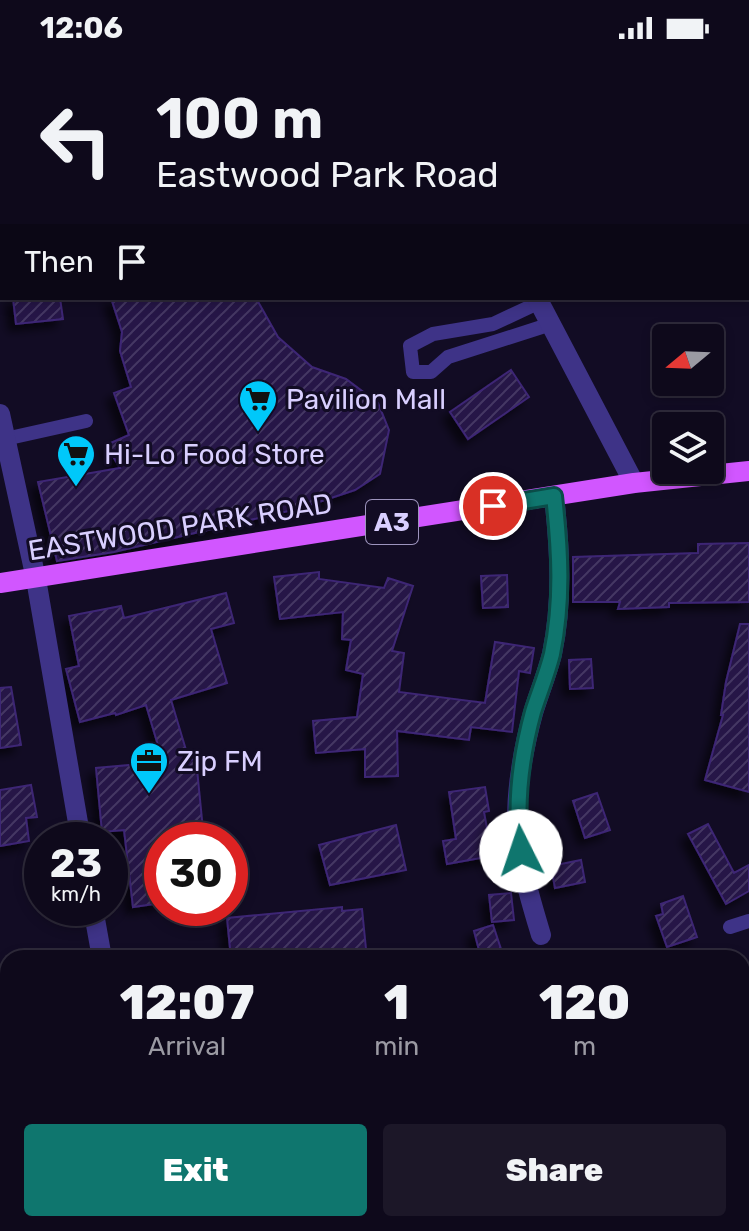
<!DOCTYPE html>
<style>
:root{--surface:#0e091b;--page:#1c1728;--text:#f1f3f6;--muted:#9b9aa3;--line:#2e2a3a;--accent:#0f766e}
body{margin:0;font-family:Rubik,sans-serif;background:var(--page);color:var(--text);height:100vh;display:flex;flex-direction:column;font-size:30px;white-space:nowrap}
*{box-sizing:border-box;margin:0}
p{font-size:26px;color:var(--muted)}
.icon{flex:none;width:44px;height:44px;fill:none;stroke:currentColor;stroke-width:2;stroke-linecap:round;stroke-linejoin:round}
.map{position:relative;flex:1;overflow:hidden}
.details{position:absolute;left:0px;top:894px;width:750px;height:282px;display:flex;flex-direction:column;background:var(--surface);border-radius:24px 24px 0 0;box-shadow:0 4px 12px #0003,0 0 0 2px var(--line)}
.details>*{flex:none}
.guide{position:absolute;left:0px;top:0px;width:750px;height:244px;box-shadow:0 4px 12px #0003,0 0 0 2px var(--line);background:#0e091b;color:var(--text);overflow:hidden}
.needle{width:52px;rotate:251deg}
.controls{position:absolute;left:652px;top:268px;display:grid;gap:16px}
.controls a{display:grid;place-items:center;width:72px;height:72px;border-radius:8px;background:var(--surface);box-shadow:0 4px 12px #0003,0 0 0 2px var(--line);font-size:40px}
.speed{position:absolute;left:24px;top:766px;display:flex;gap:16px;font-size:40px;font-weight:700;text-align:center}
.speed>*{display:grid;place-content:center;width:104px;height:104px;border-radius:50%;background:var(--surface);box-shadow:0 4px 12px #0003,0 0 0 2px var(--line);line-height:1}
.speed small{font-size:20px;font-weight:400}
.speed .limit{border:12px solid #d22;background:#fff;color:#111}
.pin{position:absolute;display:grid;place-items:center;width:68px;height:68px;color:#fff;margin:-34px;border:4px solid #fff;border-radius:50%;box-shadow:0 2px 8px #0007}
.me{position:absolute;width:88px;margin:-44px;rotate:356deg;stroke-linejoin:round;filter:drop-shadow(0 0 6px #0008)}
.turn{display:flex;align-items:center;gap:28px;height:168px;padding:0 24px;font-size:36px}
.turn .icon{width:104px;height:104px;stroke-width:2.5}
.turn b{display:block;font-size:56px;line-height:68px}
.then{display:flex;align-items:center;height:76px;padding:0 24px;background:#0003;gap:16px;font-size:30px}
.eta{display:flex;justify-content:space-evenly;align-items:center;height:136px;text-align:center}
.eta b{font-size:48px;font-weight:800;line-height:56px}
.cta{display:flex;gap:16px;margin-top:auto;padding:16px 24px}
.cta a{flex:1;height:92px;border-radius:8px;background:var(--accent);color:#fff;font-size:32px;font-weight:800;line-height:92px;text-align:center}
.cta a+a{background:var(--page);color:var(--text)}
.status{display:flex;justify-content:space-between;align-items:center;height:56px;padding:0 40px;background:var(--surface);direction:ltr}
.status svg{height:22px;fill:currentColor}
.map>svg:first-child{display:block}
</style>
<div class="status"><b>12:06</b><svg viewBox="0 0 49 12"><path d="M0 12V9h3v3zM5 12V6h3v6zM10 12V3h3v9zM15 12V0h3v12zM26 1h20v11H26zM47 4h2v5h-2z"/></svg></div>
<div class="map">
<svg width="749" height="1175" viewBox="0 0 749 1175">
<defs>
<pattern id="building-hatch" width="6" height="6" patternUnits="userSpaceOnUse" patternTransform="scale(2)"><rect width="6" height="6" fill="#251647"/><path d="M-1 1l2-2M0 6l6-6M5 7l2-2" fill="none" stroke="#443763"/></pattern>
<filter id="shadow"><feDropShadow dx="-7" dy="7" stdDeviation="4" flood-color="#0009"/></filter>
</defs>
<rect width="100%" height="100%" fill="#120c24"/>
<!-- building -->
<path fill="url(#building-hatch)" stroke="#3e2675" stroke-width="2" filter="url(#shadow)" d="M13,242H60L63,263L16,268Z
M111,242H256L278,281L312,311L346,323L378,347L389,374L380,418L355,434L301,452L114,496L57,505L38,426L120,412L106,389L129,379L114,337L131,331L120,295L122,276Z
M511,314L529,341L468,383L450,356Z
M749,487V546L669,547V551L618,553L620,546H573V501L698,497V488Z
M319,516V523L384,532L388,522L413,530L392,595L404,597L399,636L485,647L495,586L534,592L530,617L519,615L512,676L471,671L469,684L397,675L398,720L365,721V693L316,697L313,665L357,661L363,618L346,614L351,584L342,583L343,556L280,563L274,521Z
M507,519L508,551L483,552L481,520Z
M226,537L234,567L211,573L227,627L171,644L189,704L196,703L204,784H162V847L133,851L124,774L102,776L96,712L163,706L146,649L116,659L115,657L80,666L66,613L79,610L69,560L121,550L124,562Z
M740,568H749V736L705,724L723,659H721L726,626Z
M591,603L593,632L570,633L569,604Z
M11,631L21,689L0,692V632Z
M31,729L37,761L26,762L29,785L0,790V734Z
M485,731L489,755L484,756L492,800L447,808L443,785L456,783L449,736Z
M597,737L610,774L585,782L573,745Z
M708,768L734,817L749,809V835L726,848L688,778Z
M396,769L406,814L330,829L319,789Z
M581,804L585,826L555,832L551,810Z
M511,837L514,864L492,866L489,839Z
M683,840L697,881L667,891L656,860L663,858L661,848Z
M342,851V855L362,853L366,893L308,898V902H231L227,862Z
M493,869L504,902H481L474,875Z"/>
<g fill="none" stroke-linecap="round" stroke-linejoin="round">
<!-- service -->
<path stroke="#3e3387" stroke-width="14" d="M287,2L291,0
M0,103H2
M540,246L493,268L433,278L410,290L413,316H431L448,301L551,268
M5,383L86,365
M730,871L749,865"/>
<!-- minor -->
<path stroke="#3e3387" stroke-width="20" d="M142,0L143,2
M36,523L81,784
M93,852L102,902
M541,879C530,842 518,804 517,765C517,730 524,690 533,657C539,637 547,618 552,598C563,545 560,494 554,440
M148,1168L149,1175"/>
<!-- tertiary -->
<path stroke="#3e3387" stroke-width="20" d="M411,0L412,2
M537,242L634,427
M0,358L36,523"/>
<!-- primary -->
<path stroke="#d156ff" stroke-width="20" d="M364,2L367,0
M0,146H2
M0,527L634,427L749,415"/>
</g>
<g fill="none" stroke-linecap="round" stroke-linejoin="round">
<defs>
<path id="route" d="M493,450L554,440C560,494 563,544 552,598C547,618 539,637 533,656C521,700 515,750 521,795"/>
</defs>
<!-- route casing -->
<use href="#route" stroke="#0a4d48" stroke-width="20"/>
<!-- route -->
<use href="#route" stroke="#0f766e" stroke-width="14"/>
</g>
<!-- icons -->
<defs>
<symbol id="supermarket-pin" viewBox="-11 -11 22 30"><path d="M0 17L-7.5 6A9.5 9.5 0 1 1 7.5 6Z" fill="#00c8fa" stroke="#120c24"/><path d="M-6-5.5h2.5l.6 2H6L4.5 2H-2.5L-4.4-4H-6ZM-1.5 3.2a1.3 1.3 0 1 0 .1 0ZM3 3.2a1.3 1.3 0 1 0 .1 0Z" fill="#111"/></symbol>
<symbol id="office-pin" viewBox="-11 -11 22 30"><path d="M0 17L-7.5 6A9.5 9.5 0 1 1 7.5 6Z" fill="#00c8fa" stroke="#120c24"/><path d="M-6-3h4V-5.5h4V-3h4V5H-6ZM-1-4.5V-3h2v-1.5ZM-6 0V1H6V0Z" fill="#111"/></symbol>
</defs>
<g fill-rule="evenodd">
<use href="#supermarket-pin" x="236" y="321" width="44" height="60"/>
<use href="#supermarket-pin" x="54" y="376" width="44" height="60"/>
<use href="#office-pin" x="127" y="683" width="44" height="60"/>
</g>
<g text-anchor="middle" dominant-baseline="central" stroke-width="6" stroke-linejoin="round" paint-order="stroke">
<!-- shield labels -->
<rect fill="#120c24" stroke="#9d94bd" stroke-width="2" x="366" y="444" width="52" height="44" rx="6"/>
<g font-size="26" font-weight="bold" fill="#d9cfff">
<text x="392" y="466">A3</text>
</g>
<!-- poi labels -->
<g font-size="28" fill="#d9cfff" stroke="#120c24" text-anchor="start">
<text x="286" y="343">Pavilion Mall</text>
<text x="104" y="398">Hi-Lo Food Store</text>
<text x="177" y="705">Zip FM</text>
</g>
<!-- street labels -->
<g font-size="28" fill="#d9cfff" stroke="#120c24">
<text transform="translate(180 471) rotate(-9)">EASTWOOD PARK ROAD</text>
</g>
</g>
</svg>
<div class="controls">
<a><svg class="needle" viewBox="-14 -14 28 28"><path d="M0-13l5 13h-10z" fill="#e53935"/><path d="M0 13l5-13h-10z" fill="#9b9aa3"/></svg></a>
<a><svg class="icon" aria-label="layers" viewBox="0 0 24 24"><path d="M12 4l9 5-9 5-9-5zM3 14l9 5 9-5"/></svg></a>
</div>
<div class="speed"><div>23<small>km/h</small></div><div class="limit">30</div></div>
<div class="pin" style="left:493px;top:450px;background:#d93025"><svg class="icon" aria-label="arrive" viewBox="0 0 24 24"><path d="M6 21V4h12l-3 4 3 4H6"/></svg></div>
<svg class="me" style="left:521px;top:795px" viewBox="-20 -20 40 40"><circle r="19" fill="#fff"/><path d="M0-13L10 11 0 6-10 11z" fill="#0f766e"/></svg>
<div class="guide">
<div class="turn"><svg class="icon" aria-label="left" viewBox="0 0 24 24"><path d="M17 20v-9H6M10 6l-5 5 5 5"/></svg><div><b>100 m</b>Eastwood Park Road</div></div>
<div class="then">Then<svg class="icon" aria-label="arrive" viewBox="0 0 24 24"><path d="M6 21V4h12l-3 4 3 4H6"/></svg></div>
</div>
<section class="details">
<div class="eta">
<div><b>12:07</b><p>Arrival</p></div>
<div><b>1</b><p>min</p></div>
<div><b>120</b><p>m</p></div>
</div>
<div class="cta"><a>Exit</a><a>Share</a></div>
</section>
</div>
